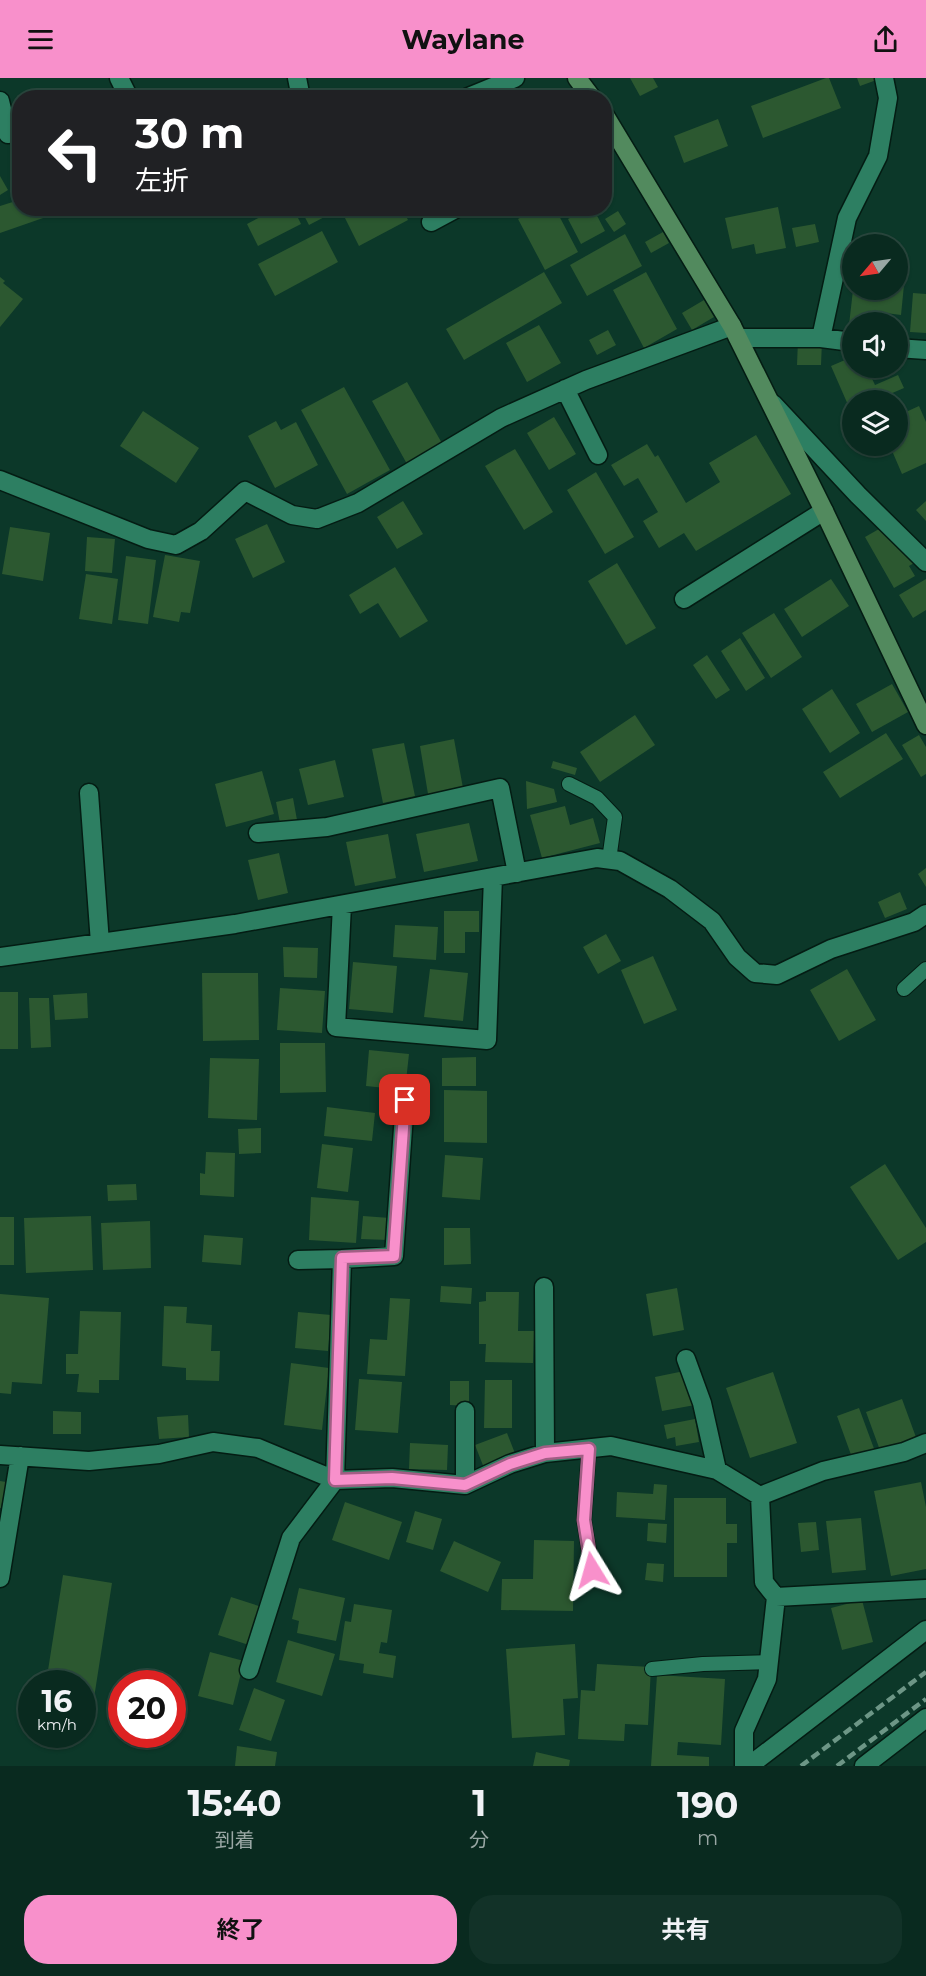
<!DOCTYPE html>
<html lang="ja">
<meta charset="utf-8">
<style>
:root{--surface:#092a1f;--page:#123228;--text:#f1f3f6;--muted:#99a7a4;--line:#29463d;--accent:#f890cb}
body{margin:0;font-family:Montserrat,"Noto Sans JP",sans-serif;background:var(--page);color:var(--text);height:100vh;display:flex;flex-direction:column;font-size:22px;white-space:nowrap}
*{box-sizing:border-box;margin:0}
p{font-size:20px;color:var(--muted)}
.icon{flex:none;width:33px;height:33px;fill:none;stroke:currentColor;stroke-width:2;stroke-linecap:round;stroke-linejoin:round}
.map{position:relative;height:1688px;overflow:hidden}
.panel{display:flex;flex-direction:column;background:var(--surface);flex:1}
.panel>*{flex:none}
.top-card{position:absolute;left:12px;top:12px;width:600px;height:126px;border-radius:24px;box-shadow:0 2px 4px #0004,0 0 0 2px var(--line);background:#202124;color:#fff;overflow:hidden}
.needle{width:39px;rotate:241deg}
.buttons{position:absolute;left:842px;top:156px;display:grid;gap:12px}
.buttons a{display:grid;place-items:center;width:66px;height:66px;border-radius:50%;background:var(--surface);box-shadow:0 2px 4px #0004,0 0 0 2px var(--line);font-size:30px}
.speed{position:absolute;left:18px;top:1592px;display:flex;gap:12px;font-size:30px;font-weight:700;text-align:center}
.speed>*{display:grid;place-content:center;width:78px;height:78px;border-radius:50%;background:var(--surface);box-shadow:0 2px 4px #0004,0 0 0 2px var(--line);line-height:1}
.speed small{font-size:15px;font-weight:400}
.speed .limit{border:9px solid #d22;background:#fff;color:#111}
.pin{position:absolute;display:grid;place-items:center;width:51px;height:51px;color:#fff;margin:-26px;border-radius:12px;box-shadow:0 3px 9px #0006}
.me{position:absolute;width:66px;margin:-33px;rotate:352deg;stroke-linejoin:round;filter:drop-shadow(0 0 4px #0008)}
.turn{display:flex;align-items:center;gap:21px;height:126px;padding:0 24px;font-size:27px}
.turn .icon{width:78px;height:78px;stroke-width:2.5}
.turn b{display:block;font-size:42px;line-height:51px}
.eta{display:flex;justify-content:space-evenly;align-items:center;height:102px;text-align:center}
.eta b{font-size:36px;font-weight:700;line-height:42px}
.primary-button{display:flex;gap:12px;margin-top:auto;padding:12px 24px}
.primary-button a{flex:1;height:69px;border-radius:24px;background:var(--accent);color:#111;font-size:24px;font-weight:700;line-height:69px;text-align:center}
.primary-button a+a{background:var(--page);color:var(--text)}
header{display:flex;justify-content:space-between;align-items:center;height:78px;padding:0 24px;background:var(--accent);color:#111;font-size:27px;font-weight:700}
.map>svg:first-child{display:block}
</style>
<header><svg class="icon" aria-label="menu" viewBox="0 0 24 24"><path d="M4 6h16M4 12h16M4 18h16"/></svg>Waylane<svg class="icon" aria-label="share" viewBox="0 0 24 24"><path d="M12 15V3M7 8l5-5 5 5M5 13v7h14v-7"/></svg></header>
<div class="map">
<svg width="926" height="1688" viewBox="0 0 926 1688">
<rect width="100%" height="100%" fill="#0c3829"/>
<!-- building -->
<path fill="#2c5830" d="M630,0H653L658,9L640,18Z
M826,0H829L841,30L763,60L751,28Z
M857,0H882L860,8Z
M718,41L728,68L684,85L674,58Z
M0,98L8,112L0,117Z
M20,104V130L69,131L0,155V128L19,122L14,106Z
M778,129L786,170L756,176L754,166L732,171L725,140Z
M71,130H98V131L75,140Z
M250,130H263L253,136Z
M277,130H293L301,146L258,168L247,146Z
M300,130H335L336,133L309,147Z
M363,130H402L408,142L359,168L345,140Z
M537,130H555L578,174L545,192L518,141Z
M588,130H593L605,153L581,166L568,141Z
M618,133L626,146L614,154L605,141Z
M815,146L819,164L796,169L792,150Z
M322,153L338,184L275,218L258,186Z
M663,154L669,165L651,175L645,164Z
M625,156L642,188L587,218L570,187Z
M544,194L562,225L464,282L446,251Z
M646,194L677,251L644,270L613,212Z
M0,199L5,203L3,205L23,221L0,249Z
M897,206L904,207L901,237L886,235L885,244L849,247L853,212H897Z
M913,215L926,216V255L910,254Z
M704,222L714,239L692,252L682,235Z
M539,247L561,285L527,304L506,265Z
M608,252L616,267L597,277L589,262Z
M798,262L822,263L821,287H797Z
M852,279V290H867L875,307L898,297L904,310L876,322H852V336L831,288Z
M407,304L443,367L407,386L372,323Z
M344,309L390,392L347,416L301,332Z
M919,328L926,344V385L902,396L890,368H897V353L903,350L897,338Z
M143,333L199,370L176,405L120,368Z
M852,337V364L842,342Z
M554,339L576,376L549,392L527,355Z
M276,343L281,352L296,344L318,387L275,410L248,358Z
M756,357L791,416L696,473L684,455L659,470L643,443L658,434L638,400L624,408L611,387L647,366L655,379L658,377L686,425L720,404L709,385Z
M515,371L553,434L524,452L485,388Z
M596,394L634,459L605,476L567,412Z
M403,423L423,456L397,471L377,439Z
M926,423V443L916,432Z
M267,446L285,484L253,500L235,461Z
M10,449L50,455L43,503L2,496Z
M879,451L914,485L909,488L915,498L894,510L865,459Z
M87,459L115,461L112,495L85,493Z
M165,477L200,483L190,535L181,534L179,544L153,539Z
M126,478L156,482L148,546L118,542Z
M617,485L656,550L626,567L588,503Z
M395,489L428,543L400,560L378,525L360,536L349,517Z
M86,496L118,501L112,546L79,541Z
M831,501L849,528L802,559L784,531Z
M926,501V532L913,540L899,517Z
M774,535L802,579L771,600L742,555Z
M740,560L765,600L746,613L721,573Z
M707,577L730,612L716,621L693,587Z
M892,606L908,634L872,654L856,626Z
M832,611L860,655L830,675L802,631Z
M635,637L655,667L600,704L580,674Z
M886,655L903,681L840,720L823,694Z
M919,657L926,669V696L921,699L902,667Z
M454,661L463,710L428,716L420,668Z
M404,665L415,718L383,725L372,671Z
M335,682L344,719L308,727L299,691Z
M553,683L577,690L575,697L551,690Z
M262,693L274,736L226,749L215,706Z
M526,703L554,711L557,724L527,731Z
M293,720L297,742L280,745L276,724Z
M565,728L570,747L593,740L600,765L542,780L530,737Z
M469,745L478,783L424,794L416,756Z
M388,756L396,800L355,808L346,764Z
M279,775L288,815L258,822L248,782Z
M926,790V809L918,796Z
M900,814L907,831L885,840L878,824Z
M444,833H479V854H465V875H444Z
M395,847L438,849L436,882L393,879Z
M606,856L621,883L598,896L583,869Z
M283,869L318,870L317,900L284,899Z
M653,878L677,932L644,946L621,892Z
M353,884L397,888L393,935L349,931Z
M430,891L468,895L463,943L424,939Z
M847,891L876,942L839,963L810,912Z
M202,895H258L259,962L203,963Z
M280,910L325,913L322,955L277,952Z
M0,914H18V971H0Z
M87,915L88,940L55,942L53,917Z
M29,920H49L51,969L31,970Z
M280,965H325L326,1014L280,1015Z
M369,972L409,976L405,1012L366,1008Z
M476,979V1008H442V980Z
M210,980L259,981L257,1042L208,1040Z
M444,1012L487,1013V1065L444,1064Z
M327,1029L375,1035L372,1063L324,1058Z
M261,1050V1075L239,1076L238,1051Z
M322,1066L353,1070L348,1114L317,1110Z
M206,1074L235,1075L234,1119L200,1117V1095L205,1096Z
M445,1077L483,1080L480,1122L442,1119Z
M885,1086L926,1150V1164L898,1182L850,1109Z
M136,1106L137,1122L108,1123L107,1107Z
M311,1119L359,1123L356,1165L309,1162Z
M91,1138L93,1192L26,1195L24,1140Z
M363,1138L390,1140L388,1162L361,1161Z
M0,1139H14V1187H0Z
M150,1143L151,1190L103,1192L101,1145Z
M444,1150H470L471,1186L444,1187Z
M204,1157L243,1160L241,1187L202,1184Z
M441,1208L472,1210L471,1226L440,1224Z
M677,1210L684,1252L653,1258L646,1216Z
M486,1214H519L518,1253H534L533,1285L485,1284L486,1266H479V1224L486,1223Z
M0,1216L49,1220L42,1306L12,1304L11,1316L0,1315Z
M390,1220L410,1221L405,1298L367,1296L370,1261L387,1262Z
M164,1228L187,1229L186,1245L212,1247L211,1273H220L219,1303L186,1302V1290L162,1288Z
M80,1233L121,1234L119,1302H99V1315L77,1314L79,1296H66V1276H78Z
M298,1234L331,1237L328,1273L295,1270Z
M291,1285L329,1290L322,1352L284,1347Z
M689,1292L695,1327L662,1333L655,1299Z
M773,1294L797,1365L750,1380L726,1310Z
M359,1301L402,1304L398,1355L355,1352Z
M485,1302H512V1350H484Z
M450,1303H469V1328L450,1327Z
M902,1321L917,1362L881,1375L866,1334Z
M859,1330L876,1376L854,1385L837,1338Z
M53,1333L81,1334V1356H53Z
M188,1337L189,1359L159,1361L157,1339Z
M695,1341L699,1364L676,1368L675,1359L667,1361L664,1347Z
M507,1355L516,1378L484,1390L475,1367Z
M410,1365L448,1367L447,1392L409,1391Z
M0,1403L6,1404L1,1430H0Z
M921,1404L926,1429V1491L891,1498L874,1413Z
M654,1406L667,1407L665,1442L616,1439L617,1414L653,1416Z
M674,1420H726V1446H737V1465H727V1499H674Z
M345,1424L402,1444L389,1482L332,1462Z
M415,1433L442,1441L433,1472L406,1464Z
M861,1440L866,1492L832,1495L826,1443Z
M816,1444L819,1472L801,1474L798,1445Z
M648,1445L667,1446L666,1465L647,1463Z
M534,1462L574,1463L573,1533L501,1532L502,1501H533Z
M454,1463L501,1484L488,1514L440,1493Z
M647,1485L664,1486L663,1504L645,1502Z
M63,1497L112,1505L94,1620L82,1618V1605H46Z
M299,1510L345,1520L336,1563L297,1555L299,1543L292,1541Z
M231,1519L265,1530L252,1568L218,1557Z
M862,1522L873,1564L842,1572L831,1530Z
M354,1526L392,1532L387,1565L381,1564L379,1575L396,1578L393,1600L363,1595L364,1586L339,1582L345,1543L351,1544Z
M288,1562L335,1576L322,1618L276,1604Z
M575,1566L578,1620L563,1621L565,1657L512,1660L506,1571Z
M210,1574L244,1583L233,1627L198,1618Z
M597,1586L651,1589L648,1647L625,1646L624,1663L578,1661L581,1612L595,1613Z
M657,1597L725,1601L721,1667L678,1664L677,1677L709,1679V1688H651Z
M254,1610L285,1622L271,1663L239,1652Z
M237,1668L277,1674L275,1688H235Z
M536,1674L570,1682L569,1688H533Z"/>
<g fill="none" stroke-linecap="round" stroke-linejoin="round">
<defs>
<path id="lane" d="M569,706L597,720L615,739L609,782
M904,911L926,891
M589,1371L584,1442L592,1492
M652,1591L703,1586L769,1584"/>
<path id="street" d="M119,0L129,20
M297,0L301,20
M466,20L515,0
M0,23L8,56
M431,144L457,130
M738,260H821L852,264
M821,260L847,140L878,78L888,20L884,0
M897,270L926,272
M565,311L598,377
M773,326L858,417L926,484
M0,402L148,461L176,467L201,453L245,413L292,437L317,441L358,425L501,340L586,302L732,248
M684,521L824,433
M89,715L100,865
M258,755L327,749L500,710L517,795
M342,827L336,949L487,962L493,799
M0,879L235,846L597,780L620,783L670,811L712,843L737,879L755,895L777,897L831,871L914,844L926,836
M342,1181L394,1178L405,1022
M544,1209L545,1375
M686,1281L702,1325L717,1392
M465,1333V1407
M0,1377L89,1383L159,1376L213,1364L258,1370L335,1402L392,1400L465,1407L510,1386L545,1375L611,1368L717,1392L760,1418L764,1504L776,1519L767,1601L744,1653V1688
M760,1418L823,1393L904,1374L926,1365
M0,1500L20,1378
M776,1519L926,1511
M249,1592L291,1460L335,1402L342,1181L298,1182
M749,1688L926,1552
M864,1688L926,1640"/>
<path id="secondary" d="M577,0L592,20
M604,36L732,248L824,433L926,647"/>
</defs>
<!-- lane casing -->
<use href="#lane" stroke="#041c13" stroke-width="16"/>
<!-- street casing -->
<use href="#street" stroke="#041c13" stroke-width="21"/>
<!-- secondary casing -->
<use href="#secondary" stroke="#041c13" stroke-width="21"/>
<!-- lane -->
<use href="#lane" stroke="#2d7f62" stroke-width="14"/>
<!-- street -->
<use href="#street" stroke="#2d7f62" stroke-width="18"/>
<!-- secondary -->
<use href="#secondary" stroke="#528a5e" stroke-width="18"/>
<!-- rail -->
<path stroke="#6d9686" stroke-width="4.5" stroke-dasharray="9 4.5" stroke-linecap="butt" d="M801,1688L926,1594
M837,1688L926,1621"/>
</g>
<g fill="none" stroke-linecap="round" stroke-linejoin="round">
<defs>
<path id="route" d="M405,1022L394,1178L342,1180L335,1402L392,1400L465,1407L510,1386L545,1375L589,1371L584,1442L592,1492"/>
</defs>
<!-- route casing -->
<use href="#route" stroke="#a15e84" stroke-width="15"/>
<!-- route -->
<use href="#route" stroke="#f890cb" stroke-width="10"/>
</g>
</svg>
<div class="buttons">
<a><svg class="needle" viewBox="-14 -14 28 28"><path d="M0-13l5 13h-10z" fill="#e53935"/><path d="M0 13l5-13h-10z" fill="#99a7a4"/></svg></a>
<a><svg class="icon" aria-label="sound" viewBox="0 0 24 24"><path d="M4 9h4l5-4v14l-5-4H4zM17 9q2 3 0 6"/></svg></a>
<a><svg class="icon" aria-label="layers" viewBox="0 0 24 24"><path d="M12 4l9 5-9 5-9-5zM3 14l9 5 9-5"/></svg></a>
</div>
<div class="speed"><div>16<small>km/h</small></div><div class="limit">20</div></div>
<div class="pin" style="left:405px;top:1022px;background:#d93025"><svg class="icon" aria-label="arrive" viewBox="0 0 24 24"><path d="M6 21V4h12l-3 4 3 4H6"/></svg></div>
<svg class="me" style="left:592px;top:1492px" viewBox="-20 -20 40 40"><path d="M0-17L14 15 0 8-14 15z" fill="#f890cb" stroke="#fff" stroke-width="4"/></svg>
<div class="top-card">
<div class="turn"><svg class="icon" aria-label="left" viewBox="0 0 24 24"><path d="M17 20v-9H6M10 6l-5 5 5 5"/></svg><div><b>30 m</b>左折</div></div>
</div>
</div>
<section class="panel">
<div class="eta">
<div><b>15:40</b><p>到着</p></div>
<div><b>1</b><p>分</p></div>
<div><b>190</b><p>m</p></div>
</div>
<div class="primary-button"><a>終了</a><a>共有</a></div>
</section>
